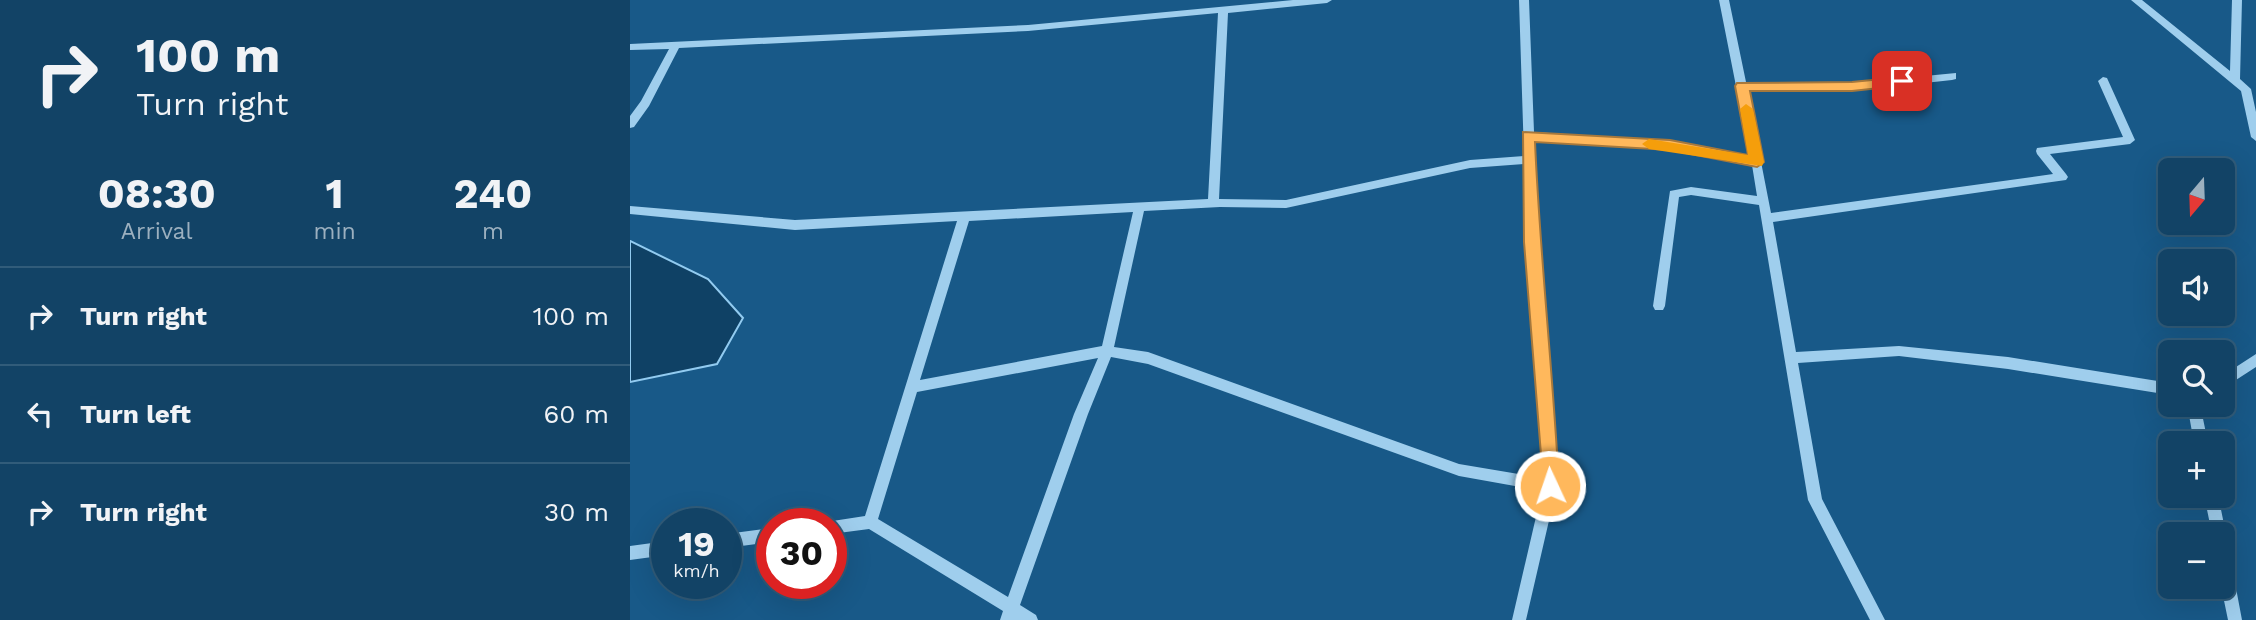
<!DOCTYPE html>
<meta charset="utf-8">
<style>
:root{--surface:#124366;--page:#1f4e6f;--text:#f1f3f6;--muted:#9cb0bf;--line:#315c7a}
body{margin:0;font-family:"Work Sans",sans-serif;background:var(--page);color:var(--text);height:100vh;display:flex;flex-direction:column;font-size:26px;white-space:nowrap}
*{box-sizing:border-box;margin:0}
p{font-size:23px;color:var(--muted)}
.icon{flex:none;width:38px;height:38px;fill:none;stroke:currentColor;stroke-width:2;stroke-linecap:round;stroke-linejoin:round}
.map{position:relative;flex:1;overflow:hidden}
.drawer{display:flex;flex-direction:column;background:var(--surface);width:630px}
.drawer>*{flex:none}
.hud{background:#124366;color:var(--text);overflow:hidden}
.needle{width:46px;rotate:199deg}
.fabs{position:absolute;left:1528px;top:158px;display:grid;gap:14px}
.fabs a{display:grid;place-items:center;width:77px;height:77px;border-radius:10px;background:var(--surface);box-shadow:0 7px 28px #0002,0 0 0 2px var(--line);font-size:35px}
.speed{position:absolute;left:21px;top:508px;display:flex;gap:14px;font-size:35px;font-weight:700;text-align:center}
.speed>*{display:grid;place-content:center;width:91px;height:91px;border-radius:50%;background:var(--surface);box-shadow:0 7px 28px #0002,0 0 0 2px var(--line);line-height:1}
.speed small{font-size:18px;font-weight:400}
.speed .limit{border:10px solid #d22;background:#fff;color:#111}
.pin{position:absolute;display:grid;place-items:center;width:60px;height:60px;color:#fff;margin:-30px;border-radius:14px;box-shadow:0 4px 10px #0006}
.me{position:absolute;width:77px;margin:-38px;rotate:357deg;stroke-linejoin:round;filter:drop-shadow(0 0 5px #0008)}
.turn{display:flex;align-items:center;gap:24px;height:147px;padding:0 21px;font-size:32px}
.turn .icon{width:91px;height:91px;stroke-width:2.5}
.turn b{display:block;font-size:49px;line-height:60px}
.eta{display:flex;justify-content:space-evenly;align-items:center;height:119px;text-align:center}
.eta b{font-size:42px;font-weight:700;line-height:49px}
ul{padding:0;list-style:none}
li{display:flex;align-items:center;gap:21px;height:98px;padding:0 21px;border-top:2px solid var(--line)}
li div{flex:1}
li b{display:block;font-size:26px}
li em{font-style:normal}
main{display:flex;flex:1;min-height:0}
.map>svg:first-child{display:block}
</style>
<main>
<section class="drawer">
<div class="hud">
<div class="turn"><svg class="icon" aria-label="right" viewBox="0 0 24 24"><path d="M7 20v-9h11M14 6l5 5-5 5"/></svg><div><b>100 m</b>Turn right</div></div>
</div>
<div class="eta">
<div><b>08:30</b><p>Arrival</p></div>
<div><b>1</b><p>min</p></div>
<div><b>240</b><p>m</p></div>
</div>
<ul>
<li><svg class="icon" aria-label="right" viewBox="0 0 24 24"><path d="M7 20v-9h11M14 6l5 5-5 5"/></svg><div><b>Turn right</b></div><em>100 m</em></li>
<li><svg class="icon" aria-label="left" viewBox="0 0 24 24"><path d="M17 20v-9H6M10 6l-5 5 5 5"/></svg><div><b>Turn left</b></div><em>60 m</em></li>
<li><svg class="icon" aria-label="right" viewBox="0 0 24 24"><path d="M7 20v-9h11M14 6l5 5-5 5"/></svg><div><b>Turn right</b></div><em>30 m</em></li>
</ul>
</section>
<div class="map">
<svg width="1626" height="620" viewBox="0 0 1626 620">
<rect width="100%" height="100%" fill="#185988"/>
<!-- water -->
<path fill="#0f4165" stroke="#92cbf0" stroke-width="2" d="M0,241L78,279L113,318L87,364L0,382Z"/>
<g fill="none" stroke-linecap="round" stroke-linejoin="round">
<!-- minor -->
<path fill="#9fceed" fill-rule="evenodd" d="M663,0H702L697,3L598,13L589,199L656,200L840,160L894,156L889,0H899L904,132L1040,141L1120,157L1089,0H1099L1116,82L1222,83L1326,73V79L1322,80L1222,91L1117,90L1141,213L1423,174L1407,154L1406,151L1407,148L1493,137L1468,81L1473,77L1477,78L1505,140L1500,144L1420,154L1436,174L1438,177L1436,180L1143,222L1166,352L1269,346L1378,357L1540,383V395L1378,369L1269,356L1168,363L1192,499L1255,620H1240L1178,500L1129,205L1061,195L1049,197L1035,306L1033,310H1025L1023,306L1040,191L1061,187L1127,196L1122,165L1040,149L904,140L908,242L921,384L927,486L896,620H882L912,491L829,476L518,364L481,357L458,414L390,605L406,615L408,620H370L373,611L239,529L201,534V523L196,522L235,516L327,221L165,230L0,214V206L165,220L578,199L588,13L398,31L49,48L19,106L4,127L0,128V116L11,101L39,49L0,50V44L398,25ZM894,164C897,269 908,373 913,478L829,464L518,352L484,347L514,211L590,207L656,208L840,168ZM503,212L472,346L290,380L339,221ZM468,358L444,414L378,597L248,519L287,392Z
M1501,0H1512L1600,71L1602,0H1612L1610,79L1621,89L1626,112V141L1621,137L1611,91Z
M1626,354V367L1592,389V376Z
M1557,404H1570L1578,443H1564Z
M1574,495H1588L1596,534L1594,539L1592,540V534H1582Z
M142,528V542L96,548V534Z
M37,541V555L0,560V546Z
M1592,544L1597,546L1599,551L1612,620H1598L1591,586Z"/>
</g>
<!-- route -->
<path fill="#ffb85c" stroke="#a6783c" stroke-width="2" d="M1272,77L1279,81L1277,85L1222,91H1120L1134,162L1127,167L1040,150L905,142C910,257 923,371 929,486L926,492L920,494L914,492L894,242L893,132L1040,140L1118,155L1105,86L1107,83L1222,82Z"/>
<!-- slow -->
<path fill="#f59e0b" d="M1116,104L1123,109L1134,162L1132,166L1019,149L1012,144L1019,139L1118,155L1110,109Z"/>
</svg>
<div class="fabs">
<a><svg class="needle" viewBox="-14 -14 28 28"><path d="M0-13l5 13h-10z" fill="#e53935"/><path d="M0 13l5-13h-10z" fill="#9cb0bf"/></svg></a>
<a><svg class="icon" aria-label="sound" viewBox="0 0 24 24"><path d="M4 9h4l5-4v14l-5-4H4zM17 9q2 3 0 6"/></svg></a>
<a><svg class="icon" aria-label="search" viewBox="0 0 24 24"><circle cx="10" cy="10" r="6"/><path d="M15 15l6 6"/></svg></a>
<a>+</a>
<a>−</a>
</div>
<div class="speed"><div>19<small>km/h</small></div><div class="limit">30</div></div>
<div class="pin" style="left:1272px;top:81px;background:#d93025"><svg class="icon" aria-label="arrive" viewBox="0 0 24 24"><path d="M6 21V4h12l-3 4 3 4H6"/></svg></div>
<svg class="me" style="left:920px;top:486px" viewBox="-20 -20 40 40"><circle r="17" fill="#ffb85c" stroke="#fff" stroke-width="3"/><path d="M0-11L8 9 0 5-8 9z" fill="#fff"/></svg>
</div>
</main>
